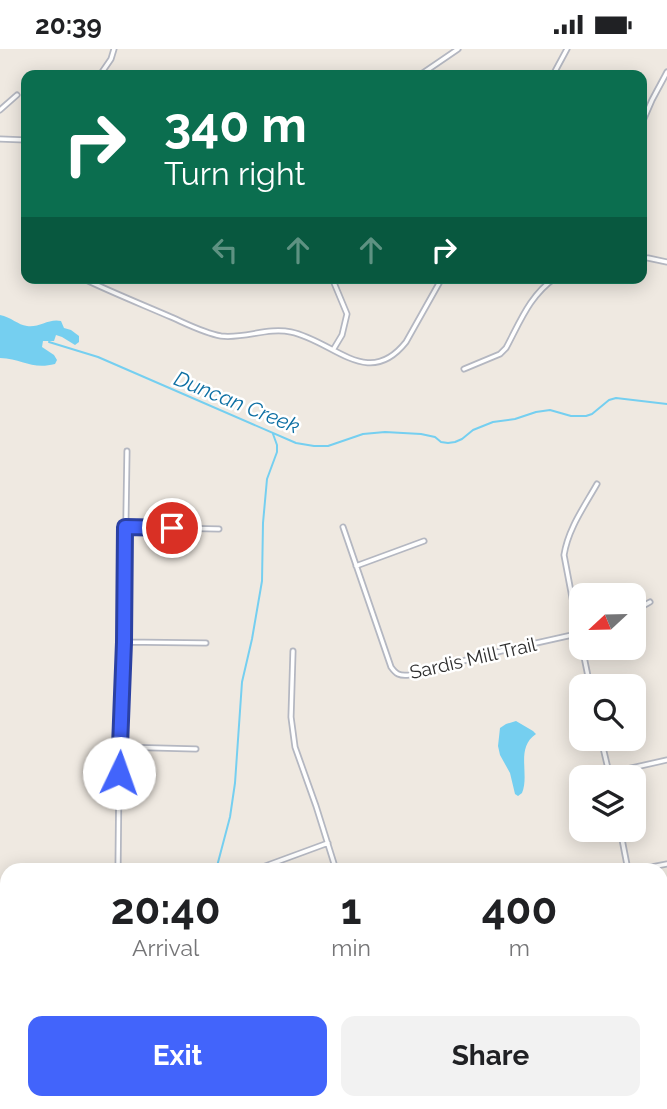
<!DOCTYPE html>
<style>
:root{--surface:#fff;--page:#f2f2f2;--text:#202124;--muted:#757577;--accent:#4264fb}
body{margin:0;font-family:Raleway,sans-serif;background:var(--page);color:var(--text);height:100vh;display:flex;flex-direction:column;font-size:26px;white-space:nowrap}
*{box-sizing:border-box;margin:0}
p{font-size:23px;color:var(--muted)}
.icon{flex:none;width:38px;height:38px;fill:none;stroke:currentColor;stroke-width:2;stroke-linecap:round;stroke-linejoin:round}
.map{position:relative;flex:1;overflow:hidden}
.side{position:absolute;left:0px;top:814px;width:668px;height:247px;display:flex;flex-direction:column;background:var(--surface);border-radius:21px 21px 0 0;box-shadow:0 4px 18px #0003}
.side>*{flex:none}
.hud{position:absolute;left:21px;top:21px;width:626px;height:214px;border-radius:14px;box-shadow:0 4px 18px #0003;background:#0b6e4f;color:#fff;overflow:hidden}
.needle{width:46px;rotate:248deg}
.tools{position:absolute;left:569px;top:534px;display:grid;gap:14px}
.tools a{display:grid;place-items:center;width:77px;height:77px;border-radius:14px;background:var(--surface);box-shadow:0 4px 18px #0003;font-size:35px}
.pin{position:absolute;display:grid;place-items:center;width:60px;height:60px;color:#fff;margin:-30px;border:4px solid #fff;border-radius:50%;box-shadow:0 2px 7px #0007}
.me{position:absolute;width:77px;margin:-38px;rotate:3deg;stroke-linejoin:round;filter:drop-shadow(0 0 5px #0008)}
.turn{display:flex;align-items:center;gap:24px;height:147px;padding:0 28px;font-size:32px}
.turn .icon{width:91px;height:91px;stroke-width:2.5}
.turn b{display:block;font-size:49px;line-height:60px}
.lanes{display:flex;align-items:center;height:66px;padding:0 28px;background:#0003;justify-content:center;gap:35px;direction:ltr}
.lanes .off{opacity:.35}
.eta{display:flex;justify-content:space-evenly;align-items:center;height:119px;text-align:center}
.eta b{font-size:42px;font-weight:700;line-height:49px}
.button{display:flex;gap:14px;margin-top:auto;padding:14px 28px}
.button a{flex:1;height:80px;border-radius:14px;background:var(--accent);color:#fff;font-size:28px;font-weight:700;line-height:80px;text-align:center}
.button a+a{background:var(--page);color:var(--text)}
.status{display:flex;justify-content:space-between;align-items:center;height:49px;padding:0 35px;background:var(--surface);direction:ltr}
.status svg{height:19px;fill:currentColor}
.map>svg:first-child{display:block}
</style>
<div class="status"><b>20:39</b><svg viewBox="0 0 49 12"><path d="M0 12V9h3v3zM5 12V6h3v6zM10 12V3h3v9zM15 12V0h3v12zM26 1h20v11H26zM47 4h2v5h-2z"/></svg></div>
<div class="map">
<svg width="667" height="1060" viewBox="0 0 667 1060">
<rect width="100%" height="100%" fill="#efe9e1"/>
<!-- water -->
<path fill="#75cff0" d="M0,266C11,268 18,276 27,277C39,279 49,269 61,272L64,279L71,281L79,287V293L75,296L62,288L56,286L54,292H43L42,298L54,306L57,311L55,315C32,321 23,310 0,309Z
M516,672L533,682L536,685C515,699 530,725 522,744L518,747L515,745L510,724L500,706L498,697L500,679L506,675Z"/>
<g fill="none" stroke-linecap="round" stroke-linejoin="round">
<!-- stream -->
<path stroke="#75cff0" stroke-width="2" d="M49,293L98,308L296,394L314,397H328L363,385L385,383L421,385L435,388L441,393L448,394L455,393L462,390L473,381L493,373L515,370L536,363L550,361L571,367H586L592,365L609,351L616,349L667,355
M216,821L230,768L235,734L242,633L252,590L262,532L263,474L267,430L277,403V396L273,385"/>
<defs>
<path id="street" d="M100,26L111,10L114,0
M420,26L458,0
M553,26L567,0
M0,61L17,46
M642,74L652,51L667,23
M0,90L26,91
M642,209H648L667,213
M82,229C111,243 141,255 171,268C187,275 204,284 221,287C245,290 267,278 291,283C334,292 368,341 406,293L442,229
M332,229L347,265L342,286L333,301
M464,320L500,305L506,299C520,273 530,246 555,229
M125,478L219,480
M343,478L391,618C396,625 399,627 409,626L505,601L581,584
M356,517L424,492
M634,562L650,553
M124,593L206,594
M581,596L564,506C568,480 584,458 597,435
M582,598L590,637
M293,602L291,668L295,698L316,757L336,821
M601,690L610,728
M120,698L196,700
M609,724L667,711
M620,780L628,821
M260,819L328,794
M118,821L119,724L124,593L127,402
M636,821L667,815"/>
<path id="secondary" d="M662,974H667
M0,1027L7,1029
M108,1054L131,1060
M345,1060L408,1054"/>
</defs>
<!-- street casing -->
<use href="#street" stroke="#b4b7c1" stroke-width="7"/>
<!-- secondary casing -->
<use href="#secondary" stroke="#b4b7c1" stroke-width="9"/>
<!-- street -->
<use href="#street" stroke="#fff" stroke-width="3.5"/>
<!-- secondary -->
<use href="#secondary" stroke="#fff" stroke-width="5"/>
</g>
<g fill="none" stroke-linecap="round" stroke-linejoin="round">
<defs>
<path id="route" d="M119,724L124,593L125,478L172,479"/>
</defs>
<!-- route casing -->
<use href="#route" stroke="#2b41a3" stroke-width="18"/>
<!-- route -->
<use href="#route" stroke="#4264fb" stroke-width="12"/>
</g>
<g text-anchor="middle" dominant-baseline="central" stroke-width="5" stroke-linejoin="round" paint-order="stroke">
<!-- street labels -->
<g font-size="19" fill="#2e2e2e" stroke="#fff">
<text transform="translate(473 609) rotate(-13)">Sardis Mill Trail</text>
</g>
<!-- water labels -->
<g font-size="21" font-style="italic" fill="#0d6fa3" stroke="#fff">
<text transform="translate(237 353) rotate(22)">Duncan Creek</text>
</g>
</g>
</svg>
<div class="tools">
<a><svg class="needle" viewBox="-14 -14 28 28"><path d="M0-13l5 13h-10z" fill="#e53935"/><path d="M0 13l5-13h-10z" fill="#757577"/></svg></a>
<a><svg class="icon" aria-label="search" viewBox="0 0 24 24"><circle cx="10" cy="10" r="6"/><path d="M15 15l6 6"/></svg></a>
<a><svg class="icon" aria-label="layers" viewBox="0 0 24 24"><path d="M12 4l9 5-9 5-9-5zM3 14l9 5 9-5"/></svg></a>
</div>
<div class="pin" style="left:172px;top:479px;background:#d93025"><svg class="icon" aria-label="arrive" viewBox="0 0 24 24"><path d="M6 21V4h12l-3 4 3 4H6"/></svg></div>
<svg class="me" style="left:119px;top:724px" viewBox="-20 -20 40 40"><circle r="19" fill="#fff"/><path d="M0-13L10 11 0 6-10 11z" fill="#4264fb"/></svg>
<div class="hud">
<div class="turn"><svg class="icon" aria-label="right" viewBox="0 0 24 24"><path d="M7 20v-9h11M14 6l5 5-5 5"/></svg><div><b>340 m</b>Turn right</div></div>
<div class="lanes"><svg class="icon off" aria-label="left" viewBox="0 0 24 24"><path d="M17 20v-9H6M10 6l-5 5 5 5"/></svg><svg class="icon off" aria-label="ahead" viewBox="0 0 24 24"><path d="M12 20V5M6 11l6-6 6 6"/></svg><svg class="icon off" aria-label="ahead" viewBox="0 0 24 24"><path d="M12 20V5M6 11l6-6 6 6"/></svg><svg class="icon" aria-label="right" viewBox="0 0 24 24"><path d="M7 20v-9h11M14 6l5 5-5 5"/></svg></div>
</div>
<section class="side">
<div class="eta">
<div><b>20:40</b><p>Arrival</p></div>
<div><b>1</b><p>min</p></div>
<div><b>400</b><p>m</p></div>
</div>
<div class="button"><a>Exit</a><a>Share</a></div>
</section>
</div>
